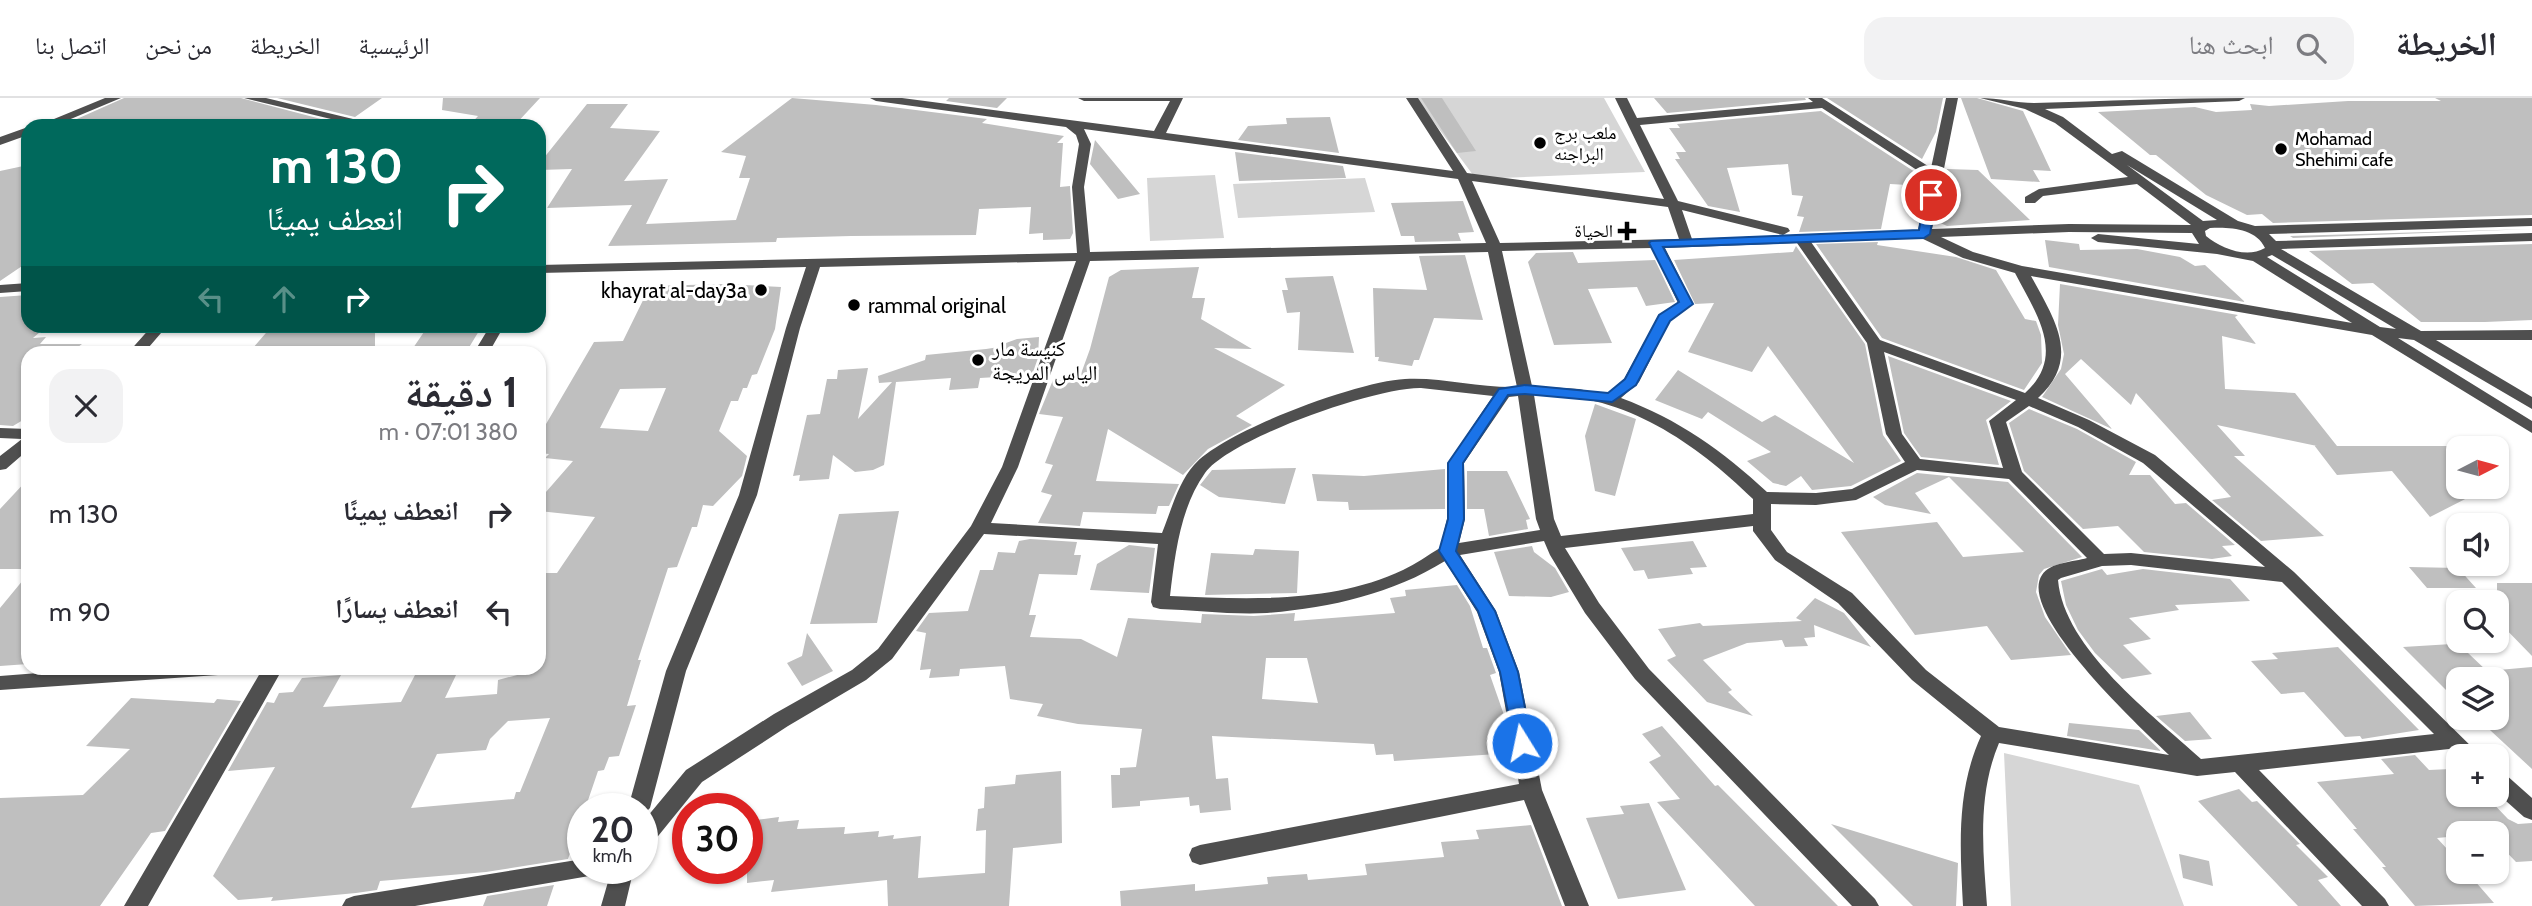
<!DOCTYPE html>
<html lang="ar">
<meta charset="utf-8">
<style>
:root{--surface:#fff;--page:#f2f2f3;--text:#2b2b33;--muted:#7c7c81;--line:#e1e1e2}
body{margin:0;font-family:Cabin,"Noto Naskh Arabic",sans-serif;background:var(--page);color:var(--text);direction:rtl;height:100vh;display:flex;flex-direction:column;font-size:26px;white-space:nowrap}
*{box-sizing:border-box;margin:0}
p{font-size:23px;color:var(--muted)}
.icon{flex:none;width:38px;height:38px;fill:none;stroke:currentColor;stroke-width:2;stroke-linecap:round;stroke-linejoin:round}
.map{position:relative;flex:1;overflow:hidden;direction:ltr}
.side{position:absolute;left:21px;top:248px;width:525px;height:329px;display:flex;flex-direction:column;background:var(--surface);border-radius:21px;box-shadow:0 2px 5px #0004;direction:rtl}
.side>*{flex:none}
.hud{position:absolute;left:21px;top:21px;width:525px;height:214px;border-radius:21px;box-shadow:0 2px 5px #0004;direction:rtl;background:#00695c;color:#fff;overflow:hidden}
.needle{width:46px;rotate:84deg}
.tools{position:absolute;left:2446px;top:338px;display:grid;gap:14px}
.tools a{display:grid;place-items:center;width:63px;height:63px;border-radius:14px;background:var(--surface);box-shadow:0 2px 5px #0004;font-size:35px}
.speed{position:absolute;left:567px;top:695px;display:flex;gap:14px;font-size:35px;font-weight:700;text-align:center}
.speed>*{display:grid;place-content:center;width:91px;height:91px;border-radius:50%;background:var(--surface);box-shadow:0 2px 5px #0004;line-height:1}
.speed small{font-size:18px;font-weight:400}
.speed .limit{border:10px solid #d22;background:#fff;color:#111}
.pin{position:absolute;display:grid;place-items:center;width:60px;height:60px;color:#fff;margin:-30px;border:4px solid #fff;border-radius:50%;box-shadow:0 2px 7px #0007}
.me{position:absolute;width:77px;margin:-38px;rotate:350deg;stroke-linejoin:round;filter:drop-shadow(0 0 5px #0008)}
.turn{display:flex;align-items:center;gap:24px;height:147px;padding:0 28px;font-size:32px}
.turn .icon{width:91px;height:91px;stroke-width:2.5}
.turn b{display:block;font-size:49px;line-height:60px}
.lanes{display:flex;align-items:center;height:66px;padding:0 28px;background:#0003;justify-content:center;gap:35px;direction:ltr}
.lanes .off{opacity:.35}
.round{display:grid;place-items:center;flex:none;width:74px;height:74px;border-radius:21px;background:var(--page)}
.overview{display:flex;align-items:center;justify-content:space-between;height:119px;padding:0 28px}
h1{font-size:42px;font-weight:700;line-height:52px}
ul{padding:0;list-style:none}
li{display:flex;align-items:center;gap:21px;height:98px;padding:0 28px}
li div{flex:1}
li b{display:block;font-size:26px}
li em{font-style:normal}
header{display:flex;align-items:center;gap:42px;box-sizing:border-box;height:98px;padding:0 35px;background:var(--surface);border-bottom:2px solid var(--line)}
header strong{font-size:33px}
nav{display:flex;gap:38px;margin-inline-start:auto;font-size:24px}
.search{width:490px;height:63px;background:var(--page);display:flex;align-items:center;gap:18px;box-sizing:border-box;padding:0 24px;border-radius:21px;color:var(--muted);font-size:26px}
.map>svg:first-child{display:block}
</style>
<header>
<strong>الخريطة</strong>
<div class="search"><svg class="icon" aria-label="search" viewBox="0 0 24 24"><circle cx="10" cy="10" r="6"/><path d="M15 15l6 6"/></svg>ابحث هنا</div>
<nav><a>الرئيسية</a><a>الخريطة</a><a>من نحن</a><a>اتصل بنا</a></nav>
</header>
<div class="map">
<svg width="2532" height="808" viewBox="0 0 2532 808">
<rect width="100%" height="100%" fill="#fff"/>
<!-- green -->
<path fill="#d6d6d6" d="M1416,0H1604L1645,74L1476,81Z
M1215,77L1224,140L1150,143L1147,80Z
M1365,80L1375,114L1238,120L1233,86Z
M2004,655L2139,687L2184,808H2011Z"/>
<!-- building -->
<path fill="#bfbfbf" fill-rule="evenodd" d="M124,0H241L344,27L161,28L133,23L122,28H61Z
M277,0H382L355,19Z
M443,0H540L514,28H469L478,18L442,12Z
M792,0L876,7L987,21L982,25L1064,38L1057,45H1063L1060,89L1070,88L1073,135L1070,141L1043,142V135L1029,136L1031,109L979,111L976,137L851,138L777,140L776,144L608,148L632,107L547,110L572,71L539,72V66L587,6H628L610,30L660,33L624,83L668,81L646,126L736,122L750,80H739L746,58L721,54Z
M949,0H1007L997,10L946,3Z
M1421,0H1442L1476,53L1457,55Z
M1654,0H1805L1806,2L1667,15Z
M1827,0H1943L1936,34L1922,61Z
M1961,0H1977L2023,13L2051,73L2033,72L2040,84L1991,81Z
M2435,0H2532V117L2273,125L2262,116L2247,117L2206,97L2156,57H2150L2098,14L2195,9L2216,14L2252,12L2250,6L2269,8L2348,3H2441Z
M1821,13L1915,74L1908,87L1890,86L1881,131L1799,134L1804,119L1797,118L1803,98L1792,97L1788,66L1727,70L1740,114L1708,108L1675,61H1680L1676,54H1686L1669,30H1680L1677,26Z
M1330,19L1339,55L1238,42L1248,28L1287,26L1286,20Z
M1095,42L1140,96L1118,101L1090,66Z
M1235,54L1343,68L1346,80L1239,83Z
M28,67V164L0,183V73Z
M1947,71L1978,72L2030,122L1947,128L1936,123Z
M1463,103L1474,134L1458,135L1461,143L1415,144L1414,138H1401L1391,105Z
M2532,131L2293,140L2290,138Z
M2045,142L2079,146L2080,152L2137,151L2180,159L2195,168L2205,167L2245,204L2049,169Z
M1878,144L1877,147L1956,159L1996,172L2025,221L2036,223L2041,237L2042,265L2024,292L1882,240L1816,146Z
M2532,146V222L2485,224H2421L2373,185L2352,186L2309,153Z
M1796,148L1865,246L1883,337L1901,363L1851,388L1812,392L1801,378L1786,388L1773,385L1747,363L1771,354L1708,314L1702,321L1655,302L1678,272L1762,324L1775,317L1854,365L1768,248L1752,274L1688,254L1714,205L1695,206L1674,162L1793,154Z
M1573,154L1578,165L1655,162L1675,204L1646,208L1637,189L1588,191L1612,245L1554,247L1528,164L1536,155Z
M1465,157L1483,222L1434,220L1419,262H1414L1412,268L1378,263L1379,259H1375L1373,190L1427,192L1419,158Z
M1199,169L1192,200H1205L1201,221L1252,251L1214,250L1285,287L1236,318L1252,327L1208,351L1183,377L1108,331L1096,383L1179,386L1169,408H1158L1156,416L1083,414L1080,428L1038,425L1052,397L1041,394L1053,367L1045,365L1063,319L1039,316L1053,282L1078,284L1090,251L1109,179L1121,172Z
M1333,178L1354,255L1298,252L1300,214L1287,215L1282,192H1288L1285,180Z
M724,186L781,189L775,231L757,276L752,277L747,290H743L738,303H731L719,333L747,358L742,378L713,408L703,407L697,429H692L677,469L668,470L638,562H641L627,608L636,607L619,658L609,659L604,672L598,673L568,761L486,774L380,783L377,792L356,795L271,803L273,799L238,802L213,778L275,669L228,673L267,604L274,605L279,595L293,594L302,580L341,577L323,609L401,604L415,577L457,575L445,600L497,596L498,582L521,576V570H539V475H557L595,419L539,413V402L573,363L545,360L549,356L539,355V338L594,244L623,243L650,188ZM666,290L648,333L600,330L620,291ZM550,620L520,694H516L514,701L411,710L437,656L486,652L490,641L508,623Z
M2060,186L2238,217L2235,219L2256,246L2222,238L2225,291L2295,295L2337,348H2449L2459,359V388L2473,397L2430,419L2392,373L2337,377L2314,347L2317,348L2217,327L2245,358H2234L2324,438L2261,443L2212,402L2231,399L2136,295L2131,307L2081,261L2065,276L2112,331L2042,299L2061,271L2064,256L2058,227Z
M28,197V228H47L33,240L46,239L40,246H82L69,256H28V319L13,328L0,327V199Z
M272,228H375V256H254L258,251H252Z
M428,228H482L465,256H409Z
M1039,239L1038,260L1032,277L980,280L978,290L949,292L951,280L896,284L884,367L873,372L855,374L833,357L829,381L799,383L800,377L793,378L807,317L820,316L827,281H837L838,272L868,270L858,321L892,284L879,285L878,278L925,262L926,257L986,251L1006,248V245L1017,241Z
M1888,258L2011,303L1986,322L1999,367L1921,359L1904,335Z
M1595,306L1636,321L1615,398L1595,393L1585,338Z
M2029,311L2077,331L2136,364L2129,377H2150L2175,406L2186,405L2235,447L2222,448L2232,458L2212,461L2144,454L2118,428L2083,431L2024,373L2009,325Z
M1296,370L1285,406L1219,399L1200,387L1212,372Z
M1445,371V411L1349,412L1348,404L1317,403L1312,376L1364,378Z
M1467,373H1507L1530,421L1526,422L1528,431L1489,438L1484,411H1467Z
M1917,375L2008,384L2082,459L2044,471L2039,477L2036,494L2045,519L2071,557L2011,562L1987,528L1915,537L1841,434L1937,424L1963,459L2024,454L1949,379L1915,395L1931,416L1885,407L1873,399Z
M28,381V471H0V411Z
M899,413L877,525L810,526L839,416Z
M1030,441L1077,444L1074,457H1081L1077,477L1039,476L1029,517H1036L1030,539L1081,541L1117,559L1128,520L1201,525L1202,516L1254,518L1295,515L1294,523L1395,515L1390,500L1406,498L1405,492L1457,487L1470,508L1483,550H1487L1496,575L1490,577L1504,617L1508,650L1496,651L1497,656L1394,663L1393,656L1376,657L1374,646L1212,638L1216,681L1228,680L1231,712L1200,715L1199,707L1190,708L1189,699L1140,703V708L1112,710L1111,677H1120V670L1136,669L1142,631L1078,626L1037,618L1043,606L1010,601L1005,568L960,571L959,578L929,580L931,571L920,572L926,535L916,533L929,515L968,513L980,472H993L998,454L1015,455L1019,443ZM1266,560H1307L1318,605L1262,601Z
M1693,443L1707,469L1690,470L1693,476L1648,481L1644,472L1634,473L1621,450Z
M1129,447L1155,450L1149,495L1090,492L1097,466Z
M1532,448L1534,454L1555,470L1569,494L1551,499L1509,498L1494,454Z
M1255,451L1299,453L1297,495L1205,497L1211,455L1253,457Z
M2409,469L2458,470L2476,490H2427Z
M2102,471L2107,477L2143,471L2230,481L2250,503L2175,507L2179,512L2129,520L2151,541L2123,547L2152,576L2122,581L2095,555L2078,532L2066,507L2061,483Z
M28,476V566L0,568V510Z
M2497,485H2532V558L2497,522Z
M1815,500L1844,515L1871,549L1814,527L1815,539L1804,540L1808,548L1785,549L1782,542L1747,545L1703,562L1732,592L1728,594L1753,618L1707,604L1667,562L1676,558L1658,531L1700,525L1703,528L1802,523L1796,520Z
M807,535L833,573L802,588L787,565L802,558Z
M2452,546L2462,555H2468L2487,573L2532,569V671L2477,620H2497V581H2459V605L2403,549Z
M2338,549L2419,632L2362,641L2360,638L2345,639L2304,594L2281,596L2251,563L2278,561L2272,555Z
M131,600L214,605L217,601L241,603L165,733L151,735L100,808H0V700L83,697L130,651L86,648Z
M2190,614L2212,641L2185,643L2156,618Z
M2069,625L2139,632L2161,653L2067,638Z
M1662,628L1715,688L1718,687L1838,808H1755L1657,704L1680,701L1649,664L1661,658L1642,636Z
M2415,657L2429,672L2451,671L2459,679V696L2486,698L2508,721L2518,726L2532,725V763L2516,764L2497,744V735H2459V738L2437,740L2459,764V774H2467L2494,805L2415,808L2382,769H2386L2353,731H2357L2317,684L2394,676L2381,661Z
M1061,673L1062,745L1013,750L1009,808H888L887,782L771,794L774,782L747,785V731H753L755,722L779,719L778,724L799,722L797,731L845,729L844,736L879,733L878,739L894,737L893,741L921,738L918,780L985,775L986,732L976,733L978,711L984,710L985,689L1015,686L1016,677Z
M2239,691L2252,704L2257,703L2300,746L2296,747L2328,779L2318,782L2341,808H2298L2198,703Z
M1649,705L1686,792L1618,801L1586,720L1624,716L1620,708Z
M1831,726L1958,765L1956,808H1913Z
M1531,727L1562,808H1121L1120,793L1195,786V793L1268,786L1267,779L1307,776L1308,782L1367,777L1365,766L1444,759L1441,744L1479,741L1476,732Z
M2179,756L2209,763L2213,788L2183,780Z
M554,787L547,808H483L487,798Z"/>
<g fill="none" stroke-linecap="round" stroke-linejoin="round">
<!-- minor -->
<path fill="#4f4f4f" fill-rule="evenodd" d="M105,0H121L54,28H37Z
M244,0H266L382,28H360Z
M870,0H902L1154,33L1170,3H1084L1078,0H1183L1166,35L1453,73L1406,0H1418L1467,75L1664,101L1615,0H1627L1637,20L1813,4L1808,0H1822L1931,70L1946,0H1958L1932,131L2069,126L2191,127L2137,86L2043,98L2035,105H2025V99L2039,91L2128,79L2055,25L2025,11L1980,0C1998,0 2017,5 2034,5C2104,3 2174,0 2245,0L2239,3L2045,11L2063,19L2112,56L2122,53L2238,123L2255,128L2532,120V128L2269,136L2276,143L2532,135V143L2281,151L2421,233L2532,232V242H2436L2532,299V311L2414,242L2398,240L2532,323V335L2372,237L2031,178C2054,221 2082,260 2038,300L2089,322L2155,357L2294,474L2481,658L2459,660L2449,651L2259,672L2385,801L2389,808H2362L2235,674L2197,678L1999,645C1977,697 1983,753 1987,808H1963C1960,749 1956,693 1981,638L1912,582L1838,505L1775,462L1753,433V428L1565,450L1599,505L1649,571L1875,801L1879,808H1852L1635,581L1585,515L1550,457L1544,443L1460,457L1496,513L1519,574L1542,692L1589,808H1565L1524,702L1200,767L1192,764L1189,757L1192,750L1200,747L1519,686L1499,574L1477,514L1445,463C1392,496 1329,510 1267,515C1232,517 1195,512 1160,511L1153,509L1151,504L1158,446L984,436L892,561L866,582L788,628L702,684L650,748L642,750V725L686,672L774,616L852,572L878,551L971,428L1002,369L1076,163L820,169L800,230L757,397L686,573L650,710L642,718V710H628L666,573L739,397L786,230L806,169L539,175V167L1077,155L1072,89L1079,46L1076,37L1066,29L876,3ZM1822,10L1929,80L1918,132L1692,141L1682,112L1783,137L1790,133L1788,130L1678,103L1640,27ZM1084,31L1458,81L1486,145L1090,154L1084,89L1091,46ZM2127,67L2217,122L2203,123ZM1472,83L1668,109L1679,141L1500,145ZM2210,130C2229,129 2256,130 2265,150C2246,161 2221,150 2206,138L2205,133ZM2069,134L2192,135L2199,146L2098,136L2091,140L2098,144L2217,156L2253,163L2352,225L2022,168L1973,154L1941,139ZM1921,140L1963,160L2015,175C2036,216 2067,257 2025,295L1880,242L1811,144ZM1797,145L1867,245L1886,336L1905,364L1852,391L1816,395L1767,394C1723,353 1678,321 1621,300L1639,284L1670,223L1693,206L1665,150ZM1652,150L1678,205L1659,217L1624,281L1606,297L1579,291L1532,288L1502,153ZM1488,154L1517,289C1479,290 1442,279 1405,281C1359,283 1223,333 1194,367C1178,385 1171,413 1162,435L991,425L1018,369L1090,163ZM2272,157L2396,231L2380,229L2267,159ZM1884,254L2016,302L1989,323L2003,370L1920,361L1902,336ZM1421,290L1493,298L1448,365L1447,421L1440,450C1428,457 1416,466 1403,472C1331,506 1247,501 1170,498C1175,457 1180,410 1205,375C1231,340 1376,289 1421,290ZM1534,297C1622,294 1693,343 1753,401V416L1561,438L1554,421ZM1518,298L1536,421L1540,432L1459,445L1465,421L1464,365L1509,299ZM2029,308L2078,329L2143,365L2265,469L2131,455L2104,456L2022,374L2006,324ZM1917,372L2009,381L2087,460C2074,464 2050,464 2042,477C2016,515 2143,632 2169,657L1999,629L1926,572L1852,495L1787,454L1771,432V406L1816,407L1856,402ZM2131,467L2282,484L2434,636L2201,661C2153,617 2064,551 2058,482L2061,480L2102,468Z
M28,29V37L0,47V39Z
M28,185V193L0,195V187Z
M152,228H167L143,256H127Z
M490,228H504L488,256H473Z
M0,330L28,331V352L6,371L0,372V358L22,341L0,340Z
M103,570H228L225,575L218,577L0,592V578Z
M263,570H283L148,808H124Z
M2497,673L2505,676L2532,700V722L2524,719L2497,695Z
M583,761V770H598L595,777L415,808H342L346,801L354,798Z
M612,770H634L625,808H601Z"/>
</g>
<!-- route -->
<path fill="#1a73e8" stroke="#114b97" stroke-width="2" d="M1931,93L1937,97L1930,136L1924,140L1663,149L1693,206L1670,223L1636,287L1612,304L1525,296L1508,297L1463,365L1464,421L1456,453L1495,513L1518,574L1532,645L1529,650H1515L1500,574L1478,513L1439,453L1448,421V365L1499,291L1525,287L1608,295L1625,281L1659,217L1679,204L1649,145L1651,143L1919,132L1925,97Z"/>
<!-- markers -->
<g fill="#000" stroke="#fff" stroke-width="2.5">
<circle cx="1540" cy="45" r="7"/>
<circle cx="2281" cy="51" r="7"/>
<path d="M1623.5 122.5h7v7h7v7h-7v7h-7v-7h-7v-7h7z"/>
<circle cx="761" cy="192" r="7"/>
<circle cx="854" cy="207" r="7"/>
<circle cx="978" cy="262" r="7"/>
</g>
<g text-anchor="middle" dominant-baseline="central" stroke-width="6" stroke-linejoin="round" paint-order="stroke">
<!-- far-poi labels -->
<g font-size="18" fill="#000" stroke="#fff" text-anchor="start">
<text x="1554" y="35">ملعب برج<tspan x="1554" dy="21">البراجنه</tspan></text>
<text x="2295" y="41">Mohamad<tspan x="2295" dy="21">Shehimi cafe</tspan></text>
<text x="1613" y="133" text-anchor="end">الحياة</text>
</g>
<!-- poi labels -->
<g font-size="21" fill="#000" stroke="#fff" text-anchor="start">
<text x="747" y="192" text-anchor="end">khayrat al-day3a</text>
<text x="868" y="207">rammal original</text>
<text x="992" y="250">كنيسة مار<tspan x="992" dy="24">الياس المريجة</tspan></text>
</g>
</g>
</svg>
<div class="tools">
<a><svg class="needle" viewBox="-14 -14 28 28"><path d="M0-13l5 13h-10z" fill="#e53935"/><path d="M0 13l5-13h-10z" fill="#7c7c81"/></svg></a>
<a><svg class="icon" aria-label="sound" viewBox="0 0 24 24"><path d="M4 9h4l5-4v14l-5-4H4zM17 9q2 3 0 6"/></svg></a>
<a><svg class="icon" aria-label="search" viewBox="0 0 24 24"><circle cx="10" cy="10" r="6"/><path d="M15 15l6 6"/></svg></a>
<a><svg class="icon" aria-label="layers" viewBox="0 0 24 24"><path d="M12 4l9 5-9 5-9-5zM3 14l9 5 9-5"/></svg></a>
<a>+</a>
<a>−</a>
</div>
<div class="speed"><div>20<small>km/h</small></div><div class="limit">30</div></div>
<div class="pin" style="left:1931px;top:97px;background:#d93025"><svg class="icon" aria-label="arrive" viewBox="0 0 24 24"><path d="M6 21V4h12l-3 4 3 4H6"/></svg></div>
<svg class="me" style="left:1522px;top:645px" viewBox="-20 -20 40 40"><circle r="17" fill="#1a73e8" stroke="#fff" stroke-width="3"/><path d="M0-11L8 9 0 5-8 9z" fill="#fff"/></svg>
<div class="hud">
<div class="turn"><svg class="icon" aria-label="right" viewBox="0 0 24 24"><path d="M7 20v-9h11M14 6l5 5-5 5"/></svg><div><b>130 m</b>انعطف يمينًا</div></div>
<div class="lanes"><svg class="icon off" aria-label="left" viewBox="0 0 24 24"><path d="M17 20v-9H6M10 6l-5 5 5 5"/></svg><svg class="icon off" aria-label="ahead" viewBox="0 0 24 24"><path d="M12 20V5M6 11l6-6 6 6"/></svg><svg class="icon" aria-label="right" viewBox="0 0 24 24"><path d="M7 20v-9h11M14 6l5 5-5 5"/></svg></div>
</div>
<section class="side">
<div class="overview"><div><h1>1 دقيقة</h1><p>380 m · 07:01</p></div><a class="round"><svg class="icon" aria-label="close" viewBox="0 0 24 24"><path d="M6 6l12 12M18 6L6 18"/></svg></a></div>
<ul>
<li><svg class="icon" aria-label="right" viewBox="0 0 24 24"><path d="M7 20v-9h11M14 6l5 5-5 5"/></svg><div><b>انعطف يمينًا</b></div><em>130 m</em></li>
<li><svg class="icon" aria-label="left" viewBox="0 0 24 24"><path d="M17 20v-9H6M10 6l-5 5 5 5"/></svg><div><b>انعطف يسارًا</b></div><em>90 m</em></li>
</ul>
</section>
</div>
